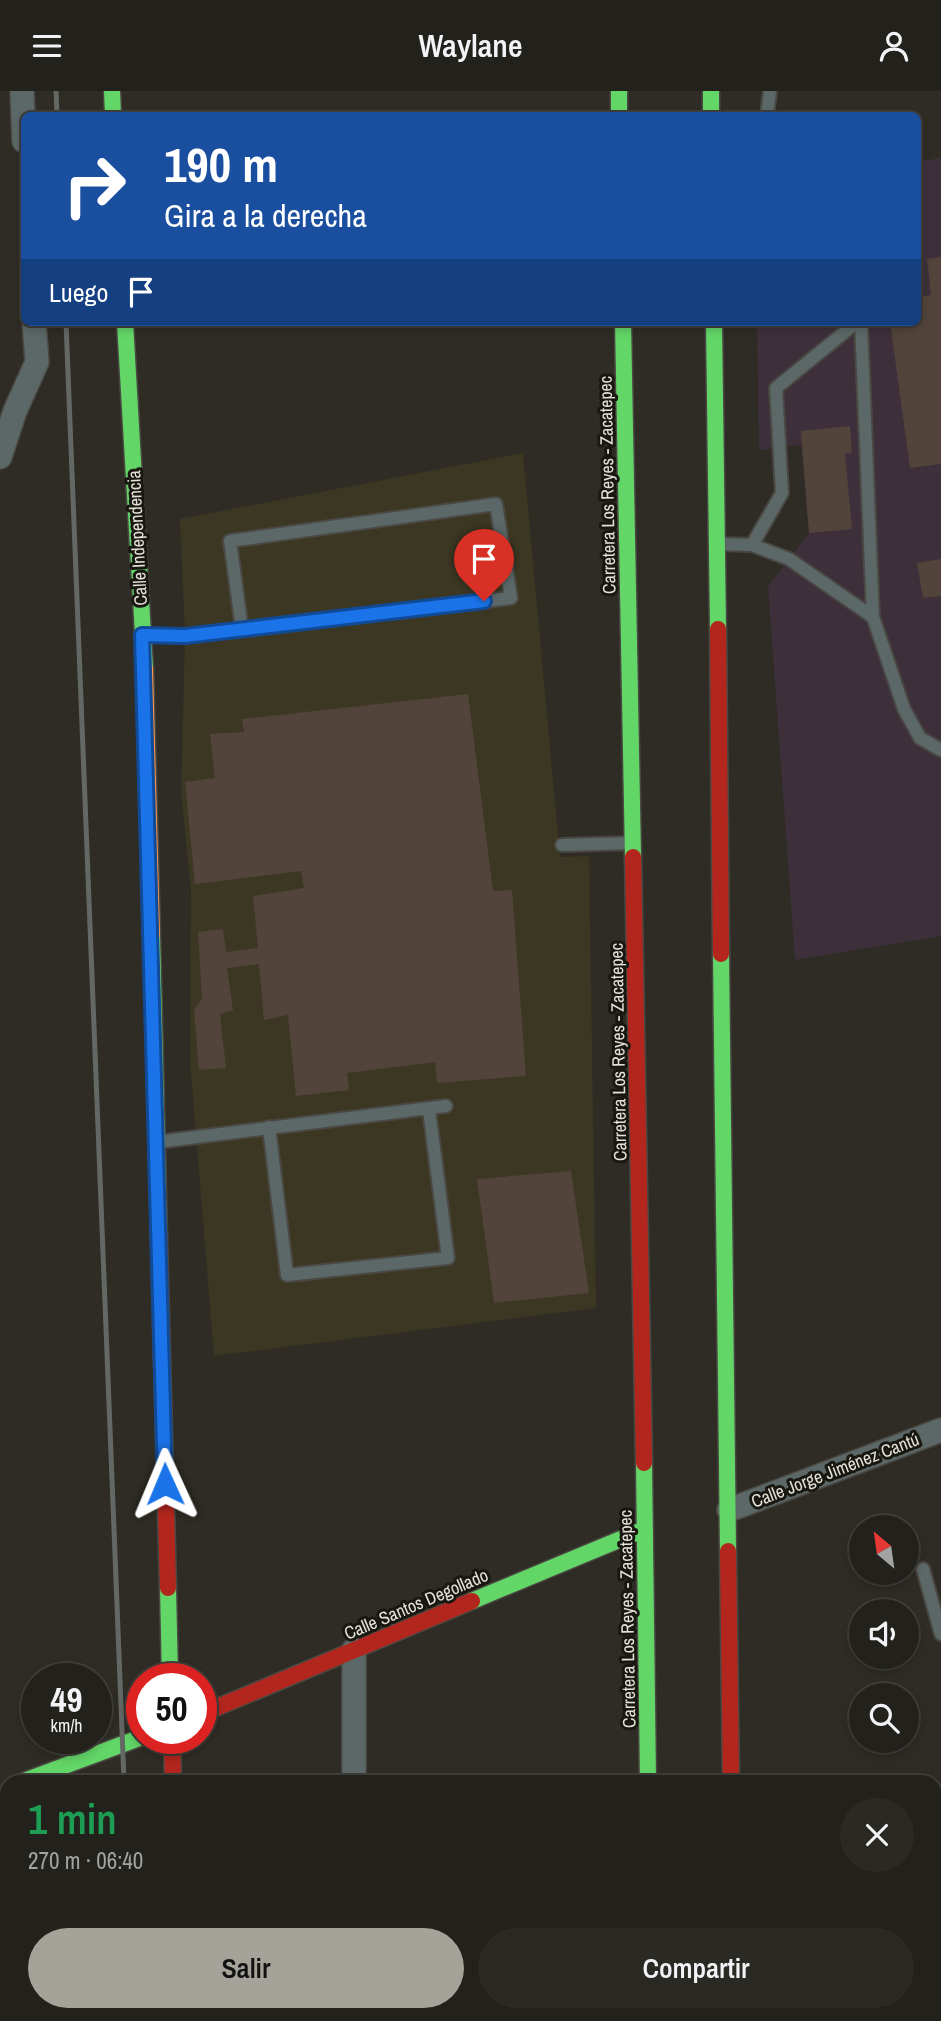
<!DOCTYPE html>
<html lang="es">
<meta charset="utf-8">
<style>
:root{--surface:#22211b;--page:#2a2924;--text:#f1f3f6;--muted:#a2a3a3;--line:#3f3e3a;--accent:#a4a299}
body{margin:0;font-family:"Archivo Narrow",sans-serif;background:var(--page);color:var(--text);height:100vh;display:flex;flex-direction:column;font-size:26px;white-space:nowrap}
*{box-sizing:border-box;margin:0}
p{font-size:23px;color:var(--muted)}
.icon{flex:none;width:38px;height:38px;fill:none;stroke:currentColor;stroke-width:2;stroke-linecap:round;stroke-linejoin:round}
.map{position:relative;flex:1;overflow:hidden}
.drawer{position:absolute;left:0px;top:1684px;width:942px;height:247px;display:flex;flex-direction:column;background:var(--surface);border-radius:21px 21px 0 0;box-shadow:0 4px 10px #0003,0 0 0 2px var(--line)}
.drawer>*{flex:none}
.top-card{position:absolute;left:21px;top:21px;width:900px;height:214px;border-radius:10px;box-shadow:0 4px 10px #0003,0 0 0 2px var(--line);background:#1a4fa0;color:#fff;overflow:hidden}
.needle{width:46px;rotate:331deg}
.buttons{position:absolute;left:849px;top:1424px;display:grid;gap:14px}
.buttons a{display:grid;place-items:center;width:70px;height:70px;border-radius:50%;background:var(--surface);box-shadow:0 4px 10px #0003,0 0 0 2px var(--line);font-size:35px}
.speed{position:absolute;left:21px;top:1572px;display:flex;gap:14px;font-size:35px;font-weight:700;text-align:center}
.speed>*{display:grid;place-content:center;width:91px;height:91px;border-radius:50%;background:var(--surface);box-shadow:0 4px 10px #0003,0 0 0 2px var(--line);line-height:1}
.speed small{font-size:18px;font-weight:400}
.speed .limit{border:10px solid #d22;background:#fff;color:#111}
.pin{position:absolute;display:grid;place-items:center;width:60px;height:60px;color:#fff;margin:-72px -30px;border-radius:50% 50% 50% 0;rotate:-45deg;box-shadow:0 0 7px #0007}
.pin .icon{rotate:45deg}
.me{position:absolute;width:77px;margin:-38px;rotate:359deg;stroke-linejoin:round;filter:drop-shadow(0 0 5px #0008)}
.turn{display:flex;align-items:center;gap:24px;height:147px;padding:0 28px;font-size:32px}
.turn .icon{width:91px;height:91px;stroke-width:2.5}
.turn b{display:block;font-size:49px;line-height:60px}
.then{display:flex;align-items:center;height:66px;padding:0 28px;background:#0003;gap:14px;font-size:26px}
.round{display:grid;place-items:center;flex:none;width:74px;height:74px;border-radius:37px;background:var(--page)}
.headline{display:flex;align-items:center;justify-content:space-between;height:119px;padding:0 28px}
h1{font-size:42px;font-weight:600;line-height:52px;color:#1e9e55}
.cta{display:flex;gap:14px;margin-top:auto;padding:14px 28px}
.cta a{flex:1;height:80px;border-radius:42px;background:var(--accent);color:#111;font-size:28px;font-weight:600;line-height:80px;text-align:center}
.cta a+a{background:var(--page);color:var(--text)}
header{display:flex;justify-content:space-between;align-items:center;height:91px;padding:0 28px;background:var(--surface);font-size:32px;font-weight:600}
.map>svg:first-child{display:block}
</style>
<header><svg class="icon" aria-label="menu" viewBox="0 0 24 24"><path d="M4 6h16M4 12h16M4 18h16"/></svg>Waylane<svg class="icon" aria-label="person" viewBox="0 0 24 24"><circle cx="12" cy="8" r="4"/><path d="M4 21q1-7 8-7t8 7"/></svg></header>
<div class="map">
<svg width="941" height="1930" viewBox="0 0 941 1930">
<rect width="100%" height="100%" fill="#2e2c24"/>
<!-- commercial -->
<path fill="#3d303b" d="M941,67V845L795,869L768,495L809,442L801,354L759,359L757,231H917V71Z"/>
<!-- built -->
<path fill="#3c3723" d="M523,362L560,766L589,765L596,1217L214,1265L190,970L191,799L181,703L185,545L180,428Z"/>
<!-- building -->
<path fill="#52443a" d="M941,166V373L910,377L890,231H917V206L931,204L927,168Z
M850,335L852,362L845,363L852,438L809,442L801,340Z
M941,468V505L923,507L917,472Z
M468,603L493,800L512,799L526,985L437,992L435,971L347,982L349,999L296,1005L288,924L264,929L259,873L227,877L233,919L220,923L226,977L199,979L194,919L202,908L198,841L223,838L226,861L258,857L253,805L304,797L301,780L195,793L185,691L215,687L210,643L244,641L242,628Z
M571,1080L589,1202L494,1212L477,1088Z"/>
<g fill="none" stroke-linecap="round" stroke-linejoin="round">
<defs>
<path id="lane" d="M767,24L770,0
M861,231L873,526L904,618L920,647L941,659
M720,453L752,454L789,468L873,526
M752,454L782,402L776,297L857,231
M144,544L185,545L511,507L496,413L230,450L242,538
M562,754L632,752
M269,1036L287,1184L448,1167L429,1018
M157,1051L446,1015
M923,1478L941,1543"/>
<path id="street" d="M22,0L24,50
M0,366L15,320L37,271L34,231
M729,1419L941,1339
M354,1690V1559
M90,1923V1930
M526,1924V1923
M354,1930V1923"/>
<path id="fast" d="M112,0L113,24
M619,0V24
M711,0V24
M125,231L145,578
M623,231L633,766
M714,231L718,538
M152,844L159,1149
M721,863L728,1460
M644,1372L648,1690
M168,1497L170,1587
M472,1510L645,1438
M24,1690L142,1646
M184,1923V1930"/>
<path id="slow" d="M145,578L152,844
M650,1923V1930"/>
<path id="jam" d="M718,538L721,863
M633,766L644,1372
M159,1149L168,1497
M728,1460L731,1690
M201,1623L472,1510
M172,1647L173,1690
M733,1923L734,1930"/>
</defs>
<!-- lane casing -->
<use href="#lane" stroke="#4a4842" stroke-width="16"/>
<!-- street casing -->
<use href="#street" stroke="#4a4842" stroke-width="26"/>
<!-- fast casing -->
<use href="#fast" stroke="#4a4842" stroke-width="19"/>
<!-- slow casing -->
<use href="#slow" stroke="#4a4842" stroke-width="19"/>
<!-- jam casing -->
<use href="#jam" stroke="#4a4842" stroke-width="19"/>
<!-- lane -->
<use href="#lane" stroke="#5c6868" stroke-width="12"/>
<!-- street -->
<use href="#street" stroke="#5c6868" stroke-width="23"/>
<!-- fast -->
<use href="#fast" stroke="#63d668" stroke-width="16"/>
<!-- slow -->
<use href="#slow" stroke="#ff974d" stroke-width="16"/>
<!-- jam -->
<use href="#jam" stroke="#b3261e" stroke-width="16"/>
<!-- rail -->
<path stroke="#646865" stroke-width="5" d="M56,0L57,24
M66,231L124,1690
M132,1923L133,1930"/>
</g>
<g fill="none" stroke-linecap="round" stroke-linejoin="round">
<defs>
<path id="route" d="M165,1393L142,544L185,545L484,510"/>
</defs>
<!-- route casing -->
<use href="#route" stroke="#114b97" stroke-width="18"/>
<!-- route -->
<use href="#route" stroke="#1a73e8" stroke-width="12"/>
</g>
<g text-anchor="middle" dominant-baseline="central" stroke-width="6" stroke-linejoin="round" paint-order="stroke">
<!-- street labels -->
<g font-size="18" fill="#e3e1d8" stroke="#181710">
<text transform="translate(607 394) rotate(-91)">Carretera Los Reyes - Zacatepec</text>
<text transform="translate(137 447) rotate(-93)">Calle Independencia</text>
<text transform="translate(618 961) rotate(-91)">Carretera Los Reyes - Zacatepec</text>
<text transform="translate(835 1379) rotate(-21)">Calle Jorge Jiménez Cantú</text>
<text transform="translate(416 1513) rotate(-23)">Calle Santos Degollado</text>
<text transform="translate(627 1528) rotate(-91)">Carretera Los Reyes - Zacatepec</text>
</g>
</g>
</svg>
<div class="buttons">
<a><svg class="needle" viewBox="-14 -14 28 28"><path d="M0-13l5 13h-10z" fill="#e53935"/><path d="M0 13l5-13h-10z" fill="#a2a3a3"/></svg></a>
<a><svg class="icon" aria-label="sound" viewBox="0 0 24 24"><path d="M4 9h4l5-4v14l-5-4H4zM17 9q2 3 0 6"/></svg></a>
<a><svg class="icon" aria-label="search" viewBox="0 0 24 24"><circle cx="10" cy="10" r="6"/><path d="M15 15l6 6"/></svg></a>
</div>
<div class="speed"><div>49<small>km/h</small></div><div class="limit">50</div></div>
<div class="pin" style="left:484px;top:510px;background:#d93025"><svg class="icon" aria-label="arrive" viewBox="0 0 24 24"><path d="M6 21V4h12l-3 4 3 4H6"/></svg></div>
<svg class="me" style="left:165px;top:1393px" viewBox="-20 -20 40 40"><path d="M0-17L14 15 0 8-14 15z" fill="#1a73e8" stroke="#fff" stroke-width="4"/></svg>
<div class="top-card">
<div class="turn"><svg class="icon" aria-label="right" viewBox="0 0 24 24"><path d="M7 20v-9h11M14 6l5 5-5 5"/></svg><div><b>190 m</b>Gira a la derecha</div></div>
<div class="then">Luego<svg class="icon" aria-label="arrive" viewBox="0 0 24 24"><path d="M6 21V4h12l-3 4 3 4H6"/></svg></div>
</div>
<section class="drawer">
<div class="headline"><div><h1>1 min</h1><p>270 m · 06:40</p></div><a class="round"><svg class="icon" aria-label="close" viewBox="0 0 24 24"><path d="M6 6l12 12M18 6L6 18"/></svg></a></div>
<div class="cta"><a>Salir</a><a>Compartir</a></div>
</section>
</div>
